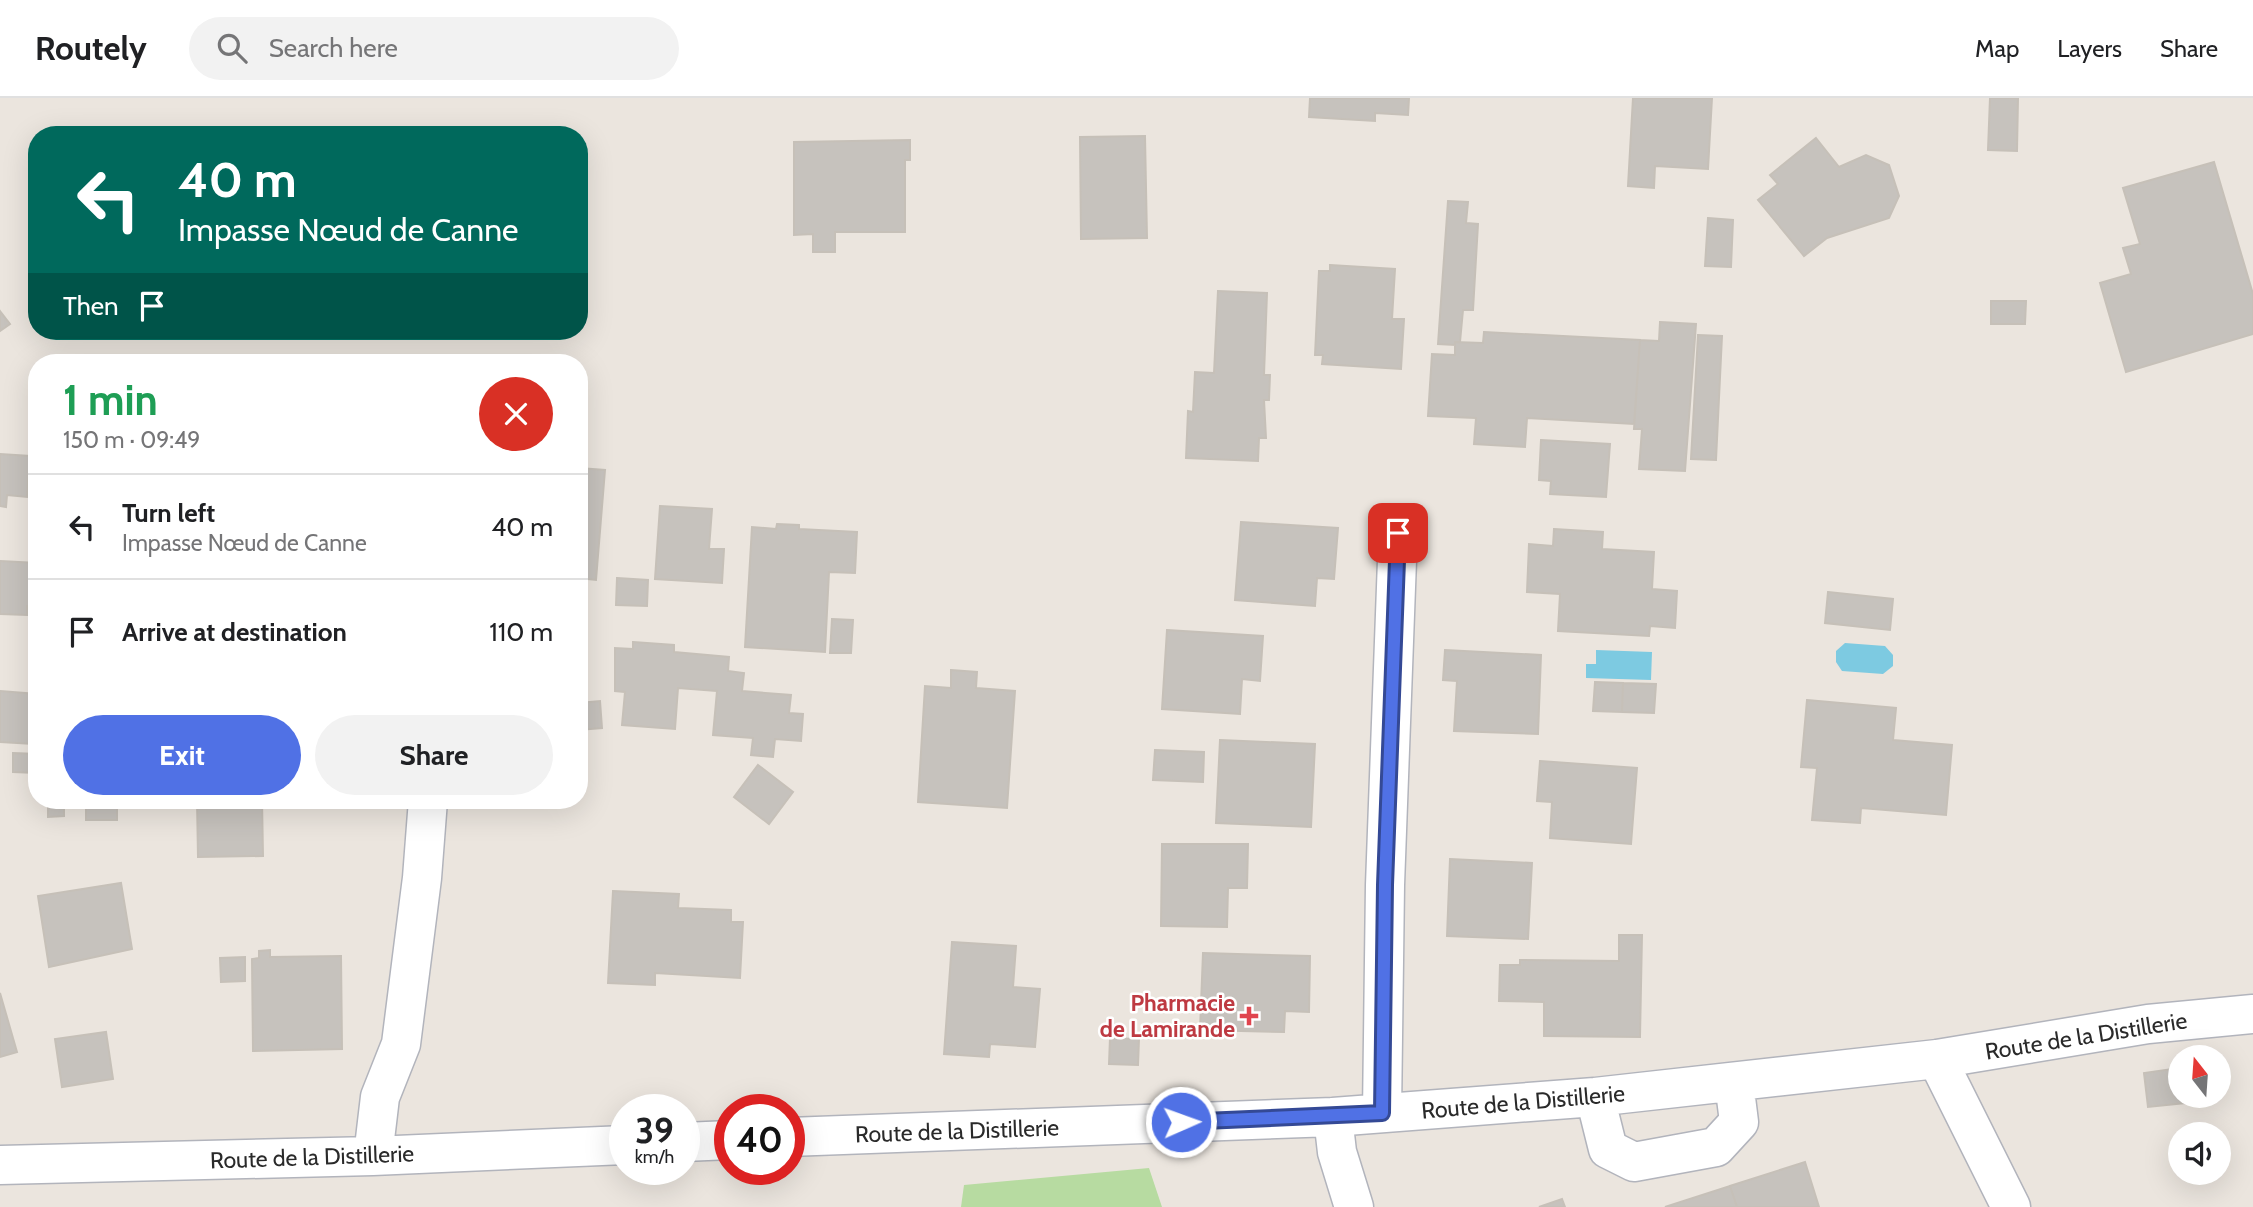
<!DOCTYPE html>
<meta charset="utf-8">
<style>
:root{--surface:#fff;--page:#f2f2f2;--text:#202124;--muted:#757577;--line:#e0e0e0;--accent:#5071e5}
body{margin:0;font-family:Cabin,sans-serif;background:var(--page);color:var(--text);height:100vh;display:flex;flex-direction:column;font-size:26px;white-space:nowrap}
*{box-sizing:border-box;margin:0}
p{font-size:23px;color:var(--muted)}
.icon{flex:none;width:38px;height:38px;fill:none;stroke:currentColor;stroke-width:2;stroke-linecap:round;stroke-linejoin:round}
.map{position:relative;flex:1;overflow:hidden}
.details{position:absolute;left:28px;top:256px;width:560px;height:455px;display:flex;flex-direction:column;background:var(--surface);border-radius:28px;box-shadow:0 7px 28px #0002}
.details>*{flex:none}
.top-card{position:absolute;left:28px;top:28px;width:560px;height:214px;border-radius:28px;box-shadow:0 7px 28px #0002;background:#00695c;color:#fff;overflow:hidden}
.needle{width:46px;rotate:343deg}
.tools{position:absolute;left:2168px;top:947px;display:grid;gap:14px}
.tools a{display:grid;place-items:center;width:63px;height:63px;border-radius:50%;background:var(--surface);box-shadow:0 7px 28px #0002;font-size:35px}
.speed{position:absolute;left:609px;top:996px;display:flex;gap:14px;font-size:35px;font-weight:700;text-align:center}
.speed>*{display:grid;place-content:center;width:91px;height:91px;border-radius:50%;background:var(--surface);box-shadow:0 7px 28px #0002;line-height:1}
.speed small{font-size:18px;font-weight:400}
.speed .limit{border:10px solid #d22;background:#fff;color:#111}
.pin{position:absolute;display:grid;place-items:center;width:60px;height:60px;color:#fff;margin:-30px;border-radius:14px;box-shadow:0 4px 10px #0006}
.me{position:absolute;width:77px;margin:-38px;rotate:88deg;stroke-linejoin:round;filter:drop-shadow(0 0 5px #0008)}
.turn{display:flex;align-items:center;gap:24px;height:147px;padding:0 35px;font-size:32px}
.turn .icon{width:91px;height:91px;stroke-width:2.5}
.turn b{display:block;font-size:49px;line-height:60px}
.then{display:flex;align-items:center;height:66px;padding:0 35px;background:#0003;gap:14px;font-size:26px}
.round{display:grid;place-items:center;flex:none;width:74px;height:74px;border-radius:37px;background:var(--page)}
.summary{display:flex;align-items:center;justify-content:space-between;height:119px;padding:0 35px}
h1{font-size:42px;font-weight:700;line-height:52px;color:#1e9e55}
.primary-button{display:flex;gap:14px;margin-top:auto;padding:14px 35px}
.primary-button a{flex:1;height:80px;border-radius:42px;background:var(--accent);color:#fff;font-size:28px;font-weight:700;line-height:80px;text-align:center}
.primary-button a+a{background:var(--page);color:var(--text)}
ul{padding:0;list-style:none}
li{display:flex;align-items:center;gap:21px;height:105px;padding:0 35px;border-top:2px solid var(--line)}
li div{flex:1}
li b{display:block;font-size:26px}
li em{font-style:normal}
header{display:flex;align-items:center;gap:42px;box-sizing:border-box;height:98px;padding:0 35px;background:var(--surface);border-bottom:2px solid var(--line)}
header strong{font-size:33px}
nav{display:flex;gap:38px;margin-inline-start:auto;font-size:24px}
.search{width:490px;height:63px;background:var(--page);display:flex;align-items:center;gap:18px;box-sizing:border-box;padding:0 24px;border-radius:38px;color:var(--muted);font-size:26px}
.map>svg:first-child{display:block}
</style>
<header>
<strong>Routely</strong>
<div class="search"><svg class="icon" aria-label="search" viewBox="0 0 24 24"><circle cx="10" cy="10" r="6"/><path d="M15 15l6 6"/></svg>Search here</div>
<nav><a>Map</a><a>Layers</a><a>Share</a></nav>
</header>
<div class="map">
<svg width="2253" height="1109" viewBox="0 0 2253 1109">
<rect width="100%" height="100%" fill="#ebe5de"/>
<!-- green -->
<path fill="#b7dba1" d="M1149,1070L1162,1109H961L964,1087Z"/>
<!-- water -->
<path fill="#7dcae1" d="M1845,545L1885,548L1893,557V568L1883,576L1842,573L1836,564V553Z
M1596,552L1652,554L1651,582L1586,580V566H1596Z"/>
<!-- building -->
<path fill="#c6c2bd" stroke="#c6c0b8" stroke-width="2" d="M1310,0H1409L1408,17L1375,15V23L1309,19Z
M1633,0H1712L1708,71L1655,68L1654,90L1628,88Z
M1990,0H2018L2017,53L1988,52Z
M1145,38L1147,140L1081,141L1080,39Z
M1816,40L1839,69L1866,57L1889,67L1899,98L1889,120L1827,140L1804,158L1758,102L1778,86L1770,77Z
M910,42V62H905V134H835V154H813V136L794,137V44Z
M2214,64L2253,196V236L2126,274L2100,185L2131,176L2123,150L2140,146L2123,90Z
M1448,103L1468,104L1466,125L1478,126L1473,212H1463L1460,244H1455V247L1438,246Z
M1708,120L1733,122L1731,169L1705,168Z
M1330,167L1395,171L1392,221H1404L1401,271L1322,266L1323,257H1315L1319,173H1330Z
M1218,193L1267,195L1264,277H1270L1269,302H1264L1266,340H1259L1258,363L1186,360L1188,313L1193,314L1195,274L1214,275Z
M1991,203H2026L2025,226H1991Z
M0,213L10,226L0,233Z
M1660,224L1696,226L1685,373L1639,371L1642,331H1634L1640,242L1659,243Z
M1484,234L1640,242L1634,326L1527,320L1525,349L1474,346L1476,320L1428,318L1432,256L1455,257V244L1483,245Z
M1698,237L1722,238L1716,362L1691,361Z
M34,289H37V318L31,317Z
M1541,342L1610,346L1606,399L1550,396L1551,383L1539,382Z
M0,356L30,358L27,399L7,397L6,409L0,408Z
M579,370L605,372L596,482L579,480Z
M660,408L712,411L709,451H724L722,485L655,481Z
M1241,424L1338,430L1334,481L1317,480L1315,508L1235,502Z
M777,426L799,427V431L857,434L855,475L829,474L825,554L745,549L752,429L776,431Z
M1554,431L1603,434L1602,451L1654,454L1652,491L1677,493L1675,530L1650,528L1649,538L1558,533L1560,496L1527,494L1529,446L1553,448Z
M0,463L37,465V509L27,508V517L0,516Z
M617,480L648,482L647,508L616,507Z
M1828,494L1893,501L1890,532L1825,525Z
M832,521L853,522L851,555H830Z
M1167,532L1263,538L1260,583L1242,581L1240,616L1162,611Z
M633,544L674,547V554L729,559L728,573L744,575L742,593L791,597L789,615L803,616L801,643L775,641L773,659L751,657L753,640L713,637L717,593L678,590L675,631L622,627L625,594L615,593V550L633,551Z
M1445,552L1541,557L1538,636L1454,633L1457,583L1443,582Z
M951,572L977,574L976,590L1015,593L1007,710L918,704L925,588L951,590Z
M1595,584L1623,585L1622,614L1593,613Z
M1623,585L1656,586L1654,615L1622,614Z
M0,593L37,596V638H34L33,646L0,644Z
M1807,602L1896,610L1893,642L1952,647L1946,717L1861,710L1860,725L1812,722L1817,670L1801,669Z
M600,603L602,630L579,632V605Z
M1220,642L1315,646L1311,729L1216,725Z
M1155,652L1204,654L1203,684L1153,682Z
M13,655L37,656V675L13,674Z
M1540,663L1637,670L1631,746L1550,740L1552,704L1537,703Z
M758,667L793,694L769,726L734,699Z
M48,702H64V718L48,719Z
M86,702H117V722H86Z
M197,702H262L263,758L198,759Z
M1162,746H1248L1247,790H1228L1227,829L1161,828Z
M1450,761L1532,765L1528,841L1447,838Z
M121,785L132,851L49,869L38,798Z
M613,793L679,796L678,810L731,812V824H743L740,880L655,875V887L608,885Z
M1619,837H1642L1640,939L1544,938V904L1499,903L1500,867H1520V862L1619,863Z
M952,844L1016,848L1013,889L1040,891L1035,949L990,946L989,959L944,956Z
M270,852V859L341,858L342,951L253,953L252,861L259,860V853Z
M1203,855L1310,858L1309,914L1285,913L1284,934L1200,932Z
M245,859V883L221,884L220,860Z
M0,895L17,954L0,959Z
M106,934L113,981L62,989L55,941Z
M1110,940L1139,941L1138,967L1109,966Z
M2180,970V998H2184L2185,1005L2148,1009L2144,975Z
M1805,1064L1819,1109H1737L1730,1088Z
M1730,1088L1737,1109H1665Z
M1562,1101L1565,1109H1539Z"/>
<g fill="none" stroke-linecap="round" stroke-linejoin="round">
<defs>
<path id="minor" d="M1937,961L2011,1109
M1595,999L1608,1051L1634,1064L1716,1049L1739,1024L1734,984
M1382,1015L1385,787L1398,435
M1333,1019L1337,1054L1354,1109
M789,1039L1333,1019L1595,999L1937,961L2148,926L2253,916
M684,1044L730,1042
M373,1058L380,999L401,946L422,780L428,702
M0,1067L373,1058L625,1047"/>
</defs>
<!-- minor casing -->
<use href="#minor" stroke="#b2b4bc" stroke-width="41"/>
<!-- minor -->
<use href="#minor" stroke="#fff" stroke-width="38"/>
</g>
<g fill="none" stroke-linecap="round" stroke-linejoin="round">
<defs>
<path id="route" d="M1181,1024L1382,1015L1385,787L1398,435"/>
</defs>
<!-- route casing -->
<use href="#route" stroke="#344995" stroke-width="18"/>
<!-- route -->
<use href="#route" stroke="#5071e5" stroke-width="12"/>
</g>
<!-- markers -->
<path fill="#e0444e" stroke="#fff" stroke-width="2.5" d="M1245.5 907.5h7v7h7v7h-7v7h-7v-7h-7v-7h7z"/>
<g text-anchor="middle" dominant-baseline="central" stroke-width="5" stroke-linejoin="round" paint-order="stroke">
<!-- health labels -->
<g font-size="23" font-weight="bold" fill="#be3a42" stroke="#fff" text-anchor="end">
<text x="1235" y="905">Pharmacie<tspan x="1235" dy="26">de Lamirande</tspan></text>
</g>
<!-- street labels -->
<g font-size="23" fill="#2a2a2a" stroke="#fff">
<text transform="translate(2086 938) rotate(-9)">Route de la Distillerie</text>
<text transform="translate(1523 1004) rotate(-5)">Route de la Distillerie</text>
<text transform="translate(957 1033) rotate(-2)">Route de la Distillerie</text>
<text transform="translate(312 1059) rotate(-2)">Route de la Distillerie</text>
</g>
</g>
</svg>
<div class="tools">
<a><svg class="needle" viewBox="-14 -14 28 28"><path d="M0-13l5 13h-10z" fill="#e53935"/><path d="M0 13l5-13h-10z" fill="#757577"/></svg></a>
<a><svg class="icon" aria-label="sound" viewBox="0 0 24 24"><path d="M4 9h4l5-4v14l-5-4H4zM17 9q2 3 0 6"/></svg></a>
</div>
<div class="speed"><div>39<small>km/h</small></div><div class="limit">40</div></div>
<div class="pin" style="left:1398px;top:435px;background:#d93025"><svg class="icon" aria-label="arrive" viewBox="0 0 24 24"><path d="M6 21V4h12l-3 4 3 4H6"/></svg></div>
<svg class="me" style="left:1181px;top:1024px" viewBox="-20 -20 40 40"><circle r="17" fill="#5071e5" stroke="#fff" stroke-width="3"/><path d="M0-11L8 9 0 5-8 9z" fill="#fff"/></svg>
<div class="top-card">
<div class="turn"><svg class="icon" aria-label="left" viewBox="0 0 24 24"><path d="M17 20v-9H6M10 6l-5 5 5 5"/></svg><div><b>40 m</b>Impasse Nœud de Canne</div></div>
<div class="then">Then<svg class="icon" aria-label="arrive" viewBox="0 0 24 24"><path d="M6 21V4h12l-3 4 3 4H6"/></svg></div>
</div>
<section class="details">
<div class="summary"><div><h1>1 min</h1><p>150 m · 09:49</p></div><a class="round" style="background:#d93025;color:#fff"><svg class="icon" aria-label="close" viewBox="0 0 24 24"><path d="M6 6l12 12M18 6L6 18"/></svg></a></div>
<ul>
<li><svg class="icon" aria-label="left" viewBox="0 0 24 24"><path d="M17 20v-9H6M10 6l-5 5 5 5"/></svg><div><b>Turn left</b><p>Impasse Nœud de Canne</p></div><em>40 m</em></li>
<li><svg class="icon" aria-label="arrive" viewBox="0 0 24 24"><path d="M6 21V4h12l-3 4 3 4H6"/></svg><div><b>Arrive at destination</b></div><em>110 m</em></li>
</ul>
<div class="primary-button"><a>Exit</a><a>Share</a></div>
</section>
</div>
